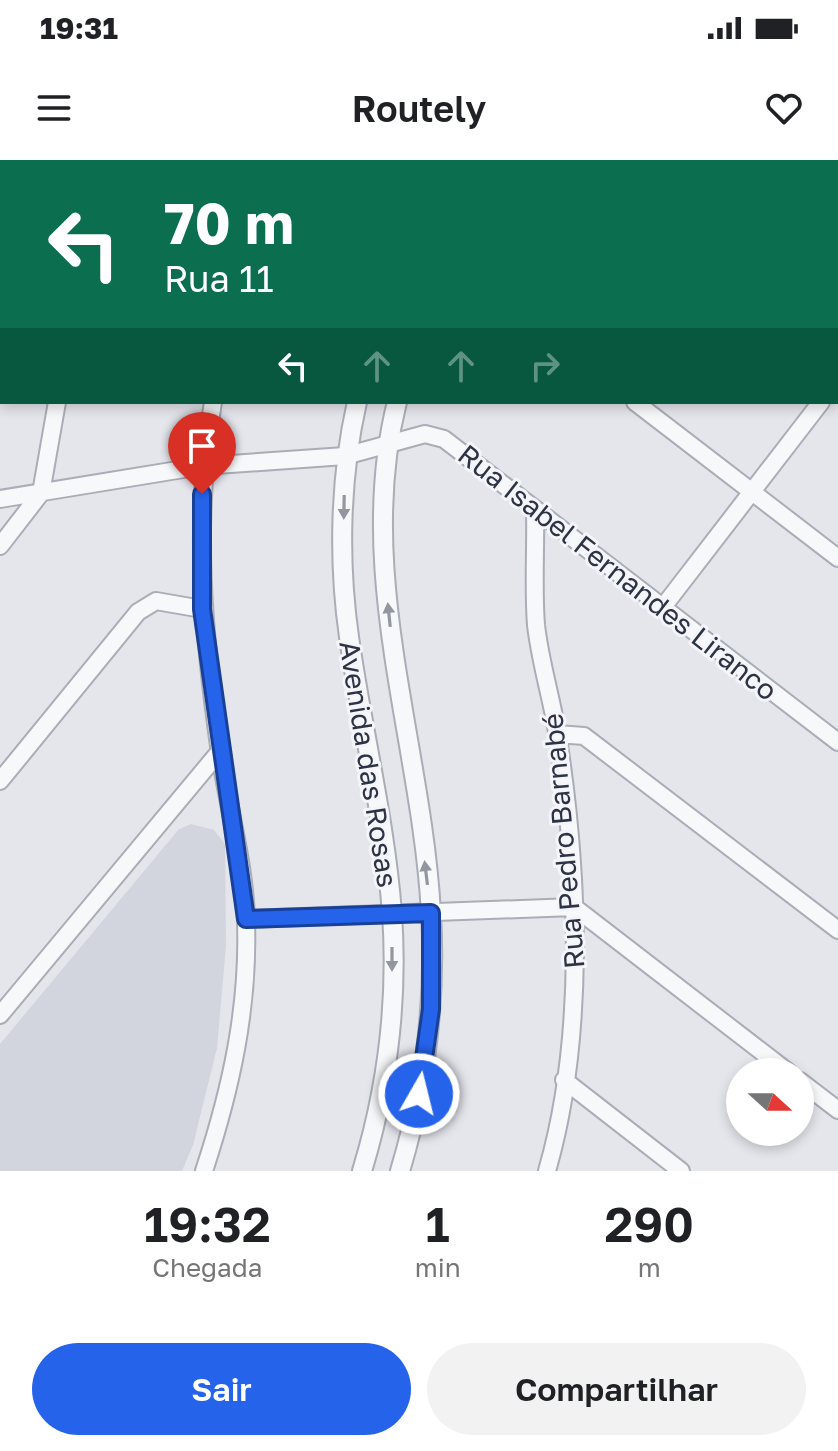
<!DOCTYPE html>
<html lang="pt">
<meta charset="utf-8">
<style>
:root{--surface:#fff;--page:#f2f2f2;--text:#202124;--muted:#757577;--accent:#2563eb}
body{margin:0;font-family:"Golos Text",sans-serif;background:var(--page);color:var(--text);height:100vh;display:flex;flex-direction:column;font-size:30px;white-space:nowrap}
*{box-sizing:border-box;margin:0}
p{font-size:26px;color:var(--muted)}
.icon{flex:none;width:44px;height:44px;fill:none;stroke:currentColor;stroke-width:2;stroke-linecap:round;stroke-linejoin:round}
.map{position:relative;height:1011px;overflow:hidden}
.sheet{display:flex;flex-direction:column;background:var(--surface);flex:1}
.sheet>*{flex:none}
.top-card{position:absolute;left:0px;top:0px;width:838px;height:244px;box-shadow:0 4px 12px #0003;background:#0b6e4f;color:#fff;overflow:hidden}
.needle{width:52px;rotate:111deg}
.buttons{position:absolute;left:726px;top:898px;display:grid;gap:16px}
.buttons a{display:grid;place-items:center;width:88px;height:88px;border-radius:50%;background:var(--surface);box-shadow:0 4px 12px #0003;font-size:40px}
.pin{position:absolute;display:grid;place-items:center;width:68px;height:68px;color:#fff;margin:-82px -34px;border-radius:50% 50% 50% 0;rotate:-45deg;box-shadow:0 0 8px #0007}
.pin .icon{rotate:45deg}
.me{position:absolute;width:88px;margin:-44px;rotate:8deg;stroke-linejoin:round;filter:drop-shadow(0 0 6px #0008)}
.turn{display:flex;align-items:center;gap:28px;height:168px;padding:0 32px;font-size:36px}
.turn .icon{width:104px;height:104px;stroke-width:2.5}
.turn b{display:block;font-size:56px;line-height:68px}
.lanes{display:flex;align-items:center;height:76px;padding:0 32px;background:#0003;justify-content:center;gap:40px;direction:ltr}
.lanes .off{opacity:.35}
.eta{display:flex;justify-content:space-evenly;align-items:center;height:136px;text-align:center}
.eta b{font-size:48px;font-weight:600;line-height:56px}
.primary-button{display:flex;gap:16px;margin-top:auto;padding:16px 32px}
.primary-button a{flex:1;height:92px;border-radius:48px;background:var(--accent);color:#fff;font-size:32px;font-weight:600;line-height:92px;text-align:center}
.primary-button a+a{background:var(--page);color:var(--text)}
.status{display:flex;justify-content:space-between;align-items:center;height:56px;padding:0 40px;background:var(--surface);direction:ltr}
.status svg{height:22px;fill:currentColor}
header{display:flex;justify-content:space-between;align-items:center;height:104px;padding:0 32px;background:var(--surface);font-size:36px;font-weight:600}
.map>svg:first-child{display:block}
</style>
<div class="status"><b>19:31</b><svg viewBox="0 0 49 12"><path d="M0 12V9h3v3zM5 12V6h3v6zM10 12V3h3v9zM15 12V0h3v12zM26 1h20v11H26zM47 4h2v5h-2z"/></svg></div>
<header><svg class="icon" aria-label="menu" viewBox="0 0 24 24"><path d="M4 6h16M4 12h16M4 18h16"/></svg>Routely<svg class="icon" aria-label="heart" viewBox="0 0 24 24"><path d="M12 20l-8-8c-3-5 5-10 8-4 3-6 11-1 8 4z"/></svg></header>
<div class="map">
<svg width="838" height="1011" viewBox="0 0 838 1011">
<rect width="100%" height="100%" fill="#e4e6ec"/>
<!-- built -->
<path fill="#d2d5de" d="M191,664L214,670L225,684L226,786L217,888L193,985L182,1011H0V884L179,669Z"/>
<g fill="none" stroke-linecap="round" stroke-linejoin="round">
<defs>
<path id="minor" d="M552,0L554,2
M120,2L121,0
M278,2L279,0
M0,53H2
M0,201H2
M836,222L838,220
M635,242L838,398
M0,339L202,306L345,296L425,274L444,279L838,582
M535,350C536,387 533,427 536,465C540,501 551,536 557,572C579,710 586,876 547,1011
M0,386L41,333L57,242
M663,447L821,242
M557,574L584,576L838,770
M0,621L138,452L156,441L202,449
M246,759L574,747L788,912
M0,855L220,591
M564,920L681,1011
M800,921L838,950
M204,1011C231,929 249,848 246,761C245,705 228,648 220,593C203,475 193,359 213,242"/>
<path id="tertiary" d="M802,0L805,2
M440,2L441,0
M485,2L486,0
M836,26L838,27
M357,242C340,317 338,400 349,477C362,569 385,660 392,753C398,840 387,929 362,1011
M397,242C354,412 422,584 431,753C436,840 425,928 400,1011"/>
</defs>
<!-- minor casing -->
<use href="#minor" stroke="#a9adb6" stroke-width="20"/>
<!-- tertiary casing -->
<use href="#tertiary" stroke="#a9adb6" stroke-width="22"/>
<!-- minor -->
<use href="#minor" stroke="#f7f8fa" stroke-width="16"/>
<!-- tertiary -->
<use href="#tertiary" stroke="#f7f8fa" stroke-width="18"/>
</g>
<!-- one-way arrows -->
<defs><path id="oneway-solid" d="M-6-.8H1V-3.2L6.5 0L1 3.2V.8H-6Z" transform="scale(2)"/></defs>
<g fill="#91969f">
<use href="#oneway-solid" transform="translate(344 347) rotate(91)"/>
<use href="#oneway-solid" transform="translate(389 455) rotate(-96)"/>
<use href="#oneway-solid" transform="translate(426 713) rotate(-97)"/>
<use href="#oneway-solid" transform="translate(392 799) rotate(90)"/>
</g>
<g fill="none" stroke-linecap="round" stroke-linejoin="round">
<defs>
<path id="route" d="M202,334V449L246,759L431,753V849L419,934"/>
</defs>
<!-- route casing -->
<use href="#route" stroke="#184099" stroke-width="20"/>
<!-- route -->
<use href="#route" stroke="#2563eb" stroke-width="14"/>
</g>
<g text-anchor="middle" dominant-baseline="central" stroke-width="6" stroke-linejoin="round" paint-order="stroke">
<!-- street labels -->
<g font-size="28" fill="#2b3344" stroke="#f4f5f9">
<text transform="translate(618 412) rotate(38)">Rua Isabel Fernandes Liranco</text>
<text transform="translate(369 604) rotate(81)">Avenida das Rosas</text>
<text transform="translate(563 681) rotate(-95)">Rua Pedro Barnabé</text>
</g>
</g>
</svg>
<div class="buttons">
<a><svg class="needle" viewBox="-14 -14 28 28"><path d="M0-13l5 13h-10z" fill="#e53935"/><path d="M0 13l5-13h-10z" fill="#757577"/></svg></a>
</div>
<div class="pin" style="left:202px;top:334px;background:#d93025"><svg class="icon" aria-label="arrive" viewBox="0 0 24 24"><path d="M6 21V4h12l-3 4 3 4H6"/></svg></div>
<svg class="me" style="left:419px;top:934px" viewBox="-20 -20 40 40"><circle r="17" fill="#2563eb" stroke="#fff" stroke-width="3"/><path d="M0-11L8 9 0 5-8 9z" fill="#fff"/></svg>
<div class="top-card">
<div class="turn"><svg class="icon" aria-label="left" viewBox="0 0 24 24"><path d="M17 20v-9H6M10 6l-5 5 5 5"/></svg><div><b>70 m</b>Rua 11</div></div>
<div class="lanes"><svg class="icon" aria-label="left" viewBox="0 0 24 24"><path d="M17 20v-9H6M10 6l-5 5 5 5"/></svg><svg class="icon off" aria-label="ahead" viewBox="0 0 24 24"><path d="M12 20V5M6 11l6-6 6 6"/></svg><svg class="icon off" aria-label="ahead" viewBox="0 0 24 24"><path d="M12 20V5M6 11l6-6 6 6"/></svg><svg class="icon off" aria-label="right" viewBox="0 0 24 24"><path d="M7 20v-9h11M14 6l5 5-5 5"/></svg></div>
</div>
</div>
<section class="sheet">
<div class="eta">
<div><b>19:32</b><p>Chegada</p></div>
<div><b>1</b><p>min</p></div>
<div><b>290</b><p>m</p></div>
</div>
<div class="primary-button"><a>Sair</a><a>Compartilhar</a></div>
</section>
